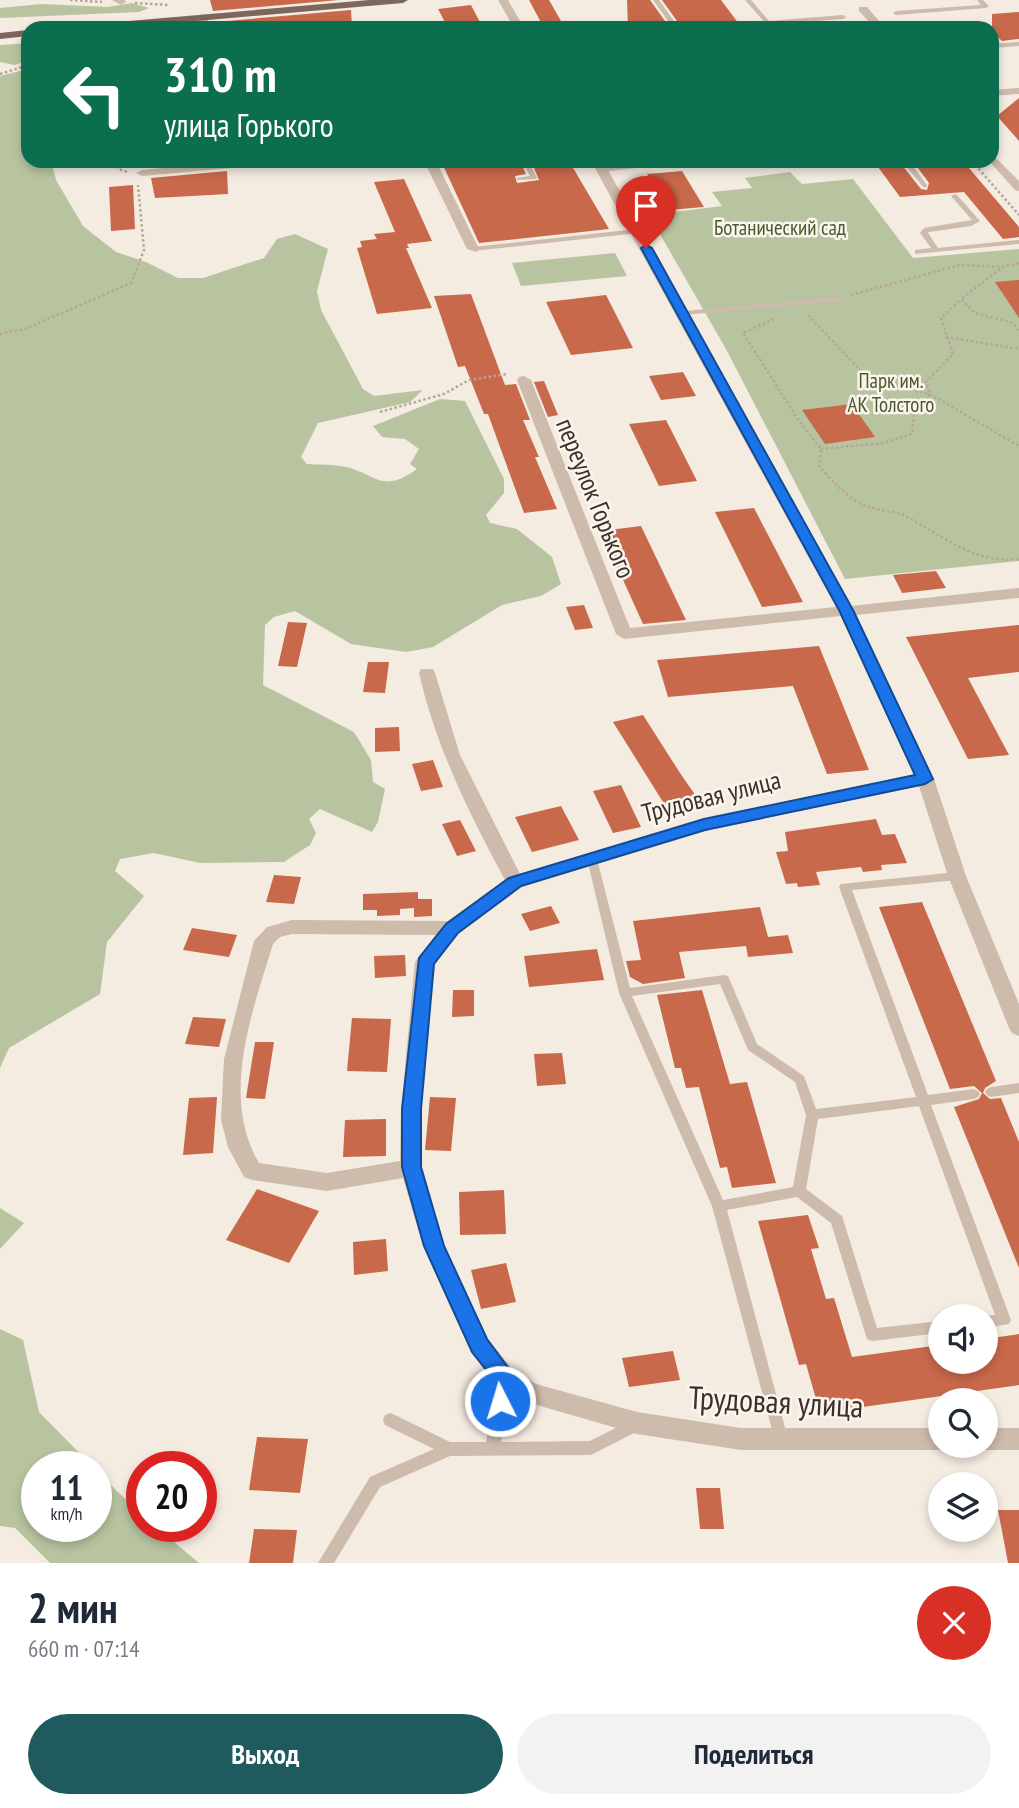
<!DOCTYPE html>
<html lang="ru">
<meta charset="utf-8">
<style>
:root{--surface:#fff;--page:#f2f2f3;--text:#1f2937;--muted:#747a83;--accent:#1f5a5e}
body{margin:0;font-family:"PT Sans Narrow",sans-serif;background:var(--page);color:var(--text);height:100vh;display:flex;flex-direction:column;font-size:26px;white-space:nowrap}
*{box-sizing:border-box;margin:0}
p{font-size:23px;color:var(--muted)}
.icon{flex:none;width:38px;height:38px;fill:none;stroke:currentColor;stroke-width:2;stroke-linecap:round;stroke-linejoin:round}
.map{position:relative;height:1563px;overflow:hidden}
.drawer{display:flex;flex-direction:column;background:var(--surface);flex:1}
.drawer>*{flex:none}
.hud{position:absolute;left:21px;top:21px;width:978px;height:147px;border-radius:21px;box-shadow:0 4px 10px #0003;background:#0b6e4f;color:#fff;overflow:hidden}
.buttons{position:absolute;left:928px;top:1304px;display:grid;gap:14px}
.buttons a{display:grid;place-items:center;width:70px;height:70px;border-radius:50%;background:var(--surface);box-shadow:0 4px 10px #0003;font-size:35px}
.speed{position:absolute;left:21px;top:1451px;display:flex;gap:14px;font-size:35px;font-weight:700;text-align:center}
.speed>*{display:grid;place-content:center;width:91px;height:91px;border-radius:50%;background:var(--surface);box-shadow:0 4px 10px #0003;line-height:1}
.speed small{font-size:18px;font-weight:400}
.speed .limit{border:10px solid #d22;background:#fff;color:#111}
.pin{position:absolute;display:grid;place-items:center;width:60px;height:60px;color:#fff;margin:-72px -30px;border-radius:50% 50% 50% 0;rotate:-45deg;box-shadow:0 0 7px #0007}
.pin .icon{rotate:45deg}
.me{position:absolute;width:77px;margin:-38px;rotate:355deg;stroke-linejoin:round;filter:drop-shadow(0 0 5px #0008)}
.turn{display:flex;align-items:center;gap:24px;height:147px;padding:0 28px;font-size:32px}
.turn .icon{width:91px;height:91px;stroke-width:2.5}
.turn b{display:block;font-size:49px;line-height:60px}
.round{display:grid;place-items:center;flex:none;width:74px;height:74px;border-radius:37px;background:var(--page)}
.overview{display:flex;align-items:center;justify-content:space-between;height:119px;padding:0 28px}
h1{font-size:42px;font-weight:600;line-height:52px}
.cta{display:flex;gap:14px;margin-top:auto;padding:14px 28px}
.cta a{flex:1;height:80px;border-radius:42px;background:var(--accent);color:#fff;font-size:28px;font-weight:600;line-height:80px;text-align:center}
.cta a+a{background:var(--page);color:var(--text)}
.map>svg:first-child{display:block}
</style>
<div class="map">
<svg width="1019" height="1563" viewBox="0 0 1019 1563">
<rect width="100%" height="100%" fill="#f4ebe1"/>
<!-- green -->
<path fill="#b8c4a0" d="M132,3L149,8L139,12L0,18V8L42,4L108,7Z
M28,43V61L14,65L0,62V45Z
M28,69V161H51L56,180L83,226L116,252L146,262L178,278H203L264,258L277,239L295,234L328,249L317,291L321,310L363,389L374,396L423,390L410,402L318,423L301,457L307,464C319,465 333,464 346,467C378,475 382,494 417,469L410,464L419,449L405,439L382,437L373,426L440,399L465,401L504,479V493L486,515L490,523L517,529L552,557L561,584L541,596L502,605L433,647L406,652L351,644L295,611L274,617L265,625L263,685L354,732L371,760L373,782L385,789L378,822L372,832L320,809L309,819L316,833L310,845L284,862L200,863L154,853L120,859L115,871L144,896L107,942L100,994L9,1048L0,1068V76Z
M790,172L802,184L853,179L913,258L1019,249V561L845,579L726,349L649,215L722,206L712,192L752,188L745,178Z
M615,253L627,276L521,286L512,263Z
M0,1208L24,1223L0,1249Z
M0,1329L23,1340L39,1412L92,1466H37V1526H96V1471L142,1515V1526H155L199,1563H50L15,1528L0,1526Z"/>
<!-- building -->
<path fill="#c8694b" d="M210,0H339L213,11Z
M529,0H549L565,28H544Z
M627,0H650L670,28H628Z
M662,0H721L742,28H682Z
M471,5L483,28H448L438,9Z
M351,10L352,28H218L216,22Z
M1019,12V39L1002,41L992,31V14Z
M1019,98V141L997,116Z
M441,161H520L526,174L515,176L517,183L539,180L531,161H569L609,229L479,243Z
M933,161H963L1019,227V237L1003,239L964,192L900,197L878,167L902,165L921,189L927,190L929,183L915,164Z
M227,171L228,194L155,198L151,178Z
M682,171L704,207L669,210L647,174Z
M404,179L432,241L407,244L409,248H406L432,308L377,314L357,248L362,247L360,241L377,239L374,234L395,232L374,182Z
M133,185L135,229L111,231L109,187Z
M1019,280V318L995,282Z
M471,294L505,385L516,384L530,420H523L539,457H535L557,509L524,513L488,414H484L465,366L458,367L434,296Z
M606,295L633,348L571,355L546,302Z
M683,372L696,396L661,400L649,376Z
M544,381L558,415L548,417L534,382Z
M852,404L875,437L825,444L802,410Z
M666,420L697,481L659,486L629,424Z
M754,508L803,602L762,607L715,512Z
M641,526L686,620L643,624L601,531Z
M936,571L946,588L902,593L893,575Z
M584,605L593,628L575,630L566,607Z
M288,622L307,623L297,667L278,666Z
M1019,625V672L968,678L1009,755L968,759L906,637Z
M819,646L869,770L827,774L793,686L668,697L657,660Z
M368,662H389L385,693L363,692Z
M643,715L680,773L700,802L668,810L613,722Z
M399,727L400,751L375,752V728Z
M433,760L443,787L421,791L412,764Z
M621,785L641,827L613,833L593,791Z
M561,806L579,840L532,852L515,817Z
M876,819L882,835L895,834L907,863L881,865L882,870L863,872L861,867L816,872L820,885L798,887L797,883L786,884L776,852L788,851L785,832Z
M460,820L476,851L457,856L442,824Z
M274,875L301,877L294,904L266,902Z
M418,892V899H432V916L414,917V908L400,909V915L377,916V910H363V894Z
M922,902L996,1081L985,1088L983,1093L990,1099L1001,1098L1019,1142V1268L954,1107L979,1099L982,1093L974,1086L950,1089L879,907Z
M551,906L560,923L530,931L521,914Z
M760,907L768,937L788,935L793,953L748,957L746,946L679,952L685,978L643,984L630,977L626,961L641,960L633,921Z
M192,928L237,935L229,957L183,950Z
M597,949L604,980L529,987L524,956Z
M405,955L406,976L375,978L374,956Z
M453,990H474V1016L452,1017Z
M702,990L730,1084L747,1082L776,1183L732,1188L727,1167L720,1168L699,1087L686,1088L681,1068H675L657,995Z
M193,1017L226,1019L219,1047L185,1044Z
M352,1018L391,1019L387,1072L347,1071Z
M255,1042H274L265,1099L246,1098Z
M562,1053L566,1084L537,1086L534,1054Z
M217,1097L213,1153L183,1155L189,1098Z
M430,1097L456,1098L451,1151L425,1150Z
M386,1119V1156L343,1157L345,1120Z
M257,1189L319,1211L289,1263L226,1240Z
M504,1190L506,1234L460,1235L459,1192Z
M808,1215L819,1248L811,1249L826,1299L834,1298L852,1357L940,1345V1362H985V1339L1019,1334V1385L820,1413L806,1364L799,1365L758,1221Z
M386,1239L388,1271L354,1275L353,1242Z
M506,1263L516,1302L481,1309L471,1270Z
M673,1351L680,1380L629,1387L622,1358Z
M257,1437L308,1439L300,1493L249,1490Z
M696,1488H720L724,1529H700Z
M998,1510H1019V1563H1008Z
M254,1529L297,1530L293,1563H249Z"/>
<g fill="none" stroke-linecap="round" stroke-linejoin="round">
<!-- path -->
<path stroke="#b9a596" stroke-width="2.5" stroke-dasharray="2.5 2.5" stroke-linecap="butt" d="M70,0L102,2
M135,3L169,5
M0,74L28,65
M117,161L118,169L128,172
M972,161L1019,215
M1000,269L961,299L975,313L1013,323L1019,332
M851,295L960,265L1002,267L1019,263
M808,315L860,370L890,385L930,394L1019,446
M774,319L743,333L799,421L821,449L819,466C832,481 850,501 869,507C881,511 893,510 905,516C944,536 973,564 1019,559
M0,334L25,329L131,283L144,250L138,185
M946,337L1019,349
M380,412L444,394L469,380L507,374
M821,449L883,443L912,434L914,416L930,394L926,382L953,354L941,318L961,299"/>
<!-- lane -->
<path fill="#cdbbac" fill-rule="evenodd" d="M653,0H659L679,28H673Z
M745,0H751L769,21L843,15L846,17L843,19L767,25Z
M977,0H983L989,6L986,8L896,15L893,13L896,11L981,5Z
M1019,42V46L992,48V44Z
M522,161H528L537,178L536,179L517,180V178L530,176Z
M651,161H658L652,166L602,172L599,170L602,168Z
M902,161H909L927,185V187H923Z
M955,194L957,195L980,221L971,226L929,232L928,233L938,248L1019,240V244L915,254V250L931,248L920,233L924,228L972,220L951,196Z
M636,229L640,231L639,233L473,251L469,249L473,247Z
M838,297H841V301L683,315L679,313L683,311Z
M592,855L596,856L597,859L630,988L724,975L728,976L757,1044L804,1076L816,1109L916,1097L839,887L841,884L957,872L961,873L963,876L961,879L957,880L852,890L928,1095L974,1089L978,1091L980,1094L978,1097L974,1099L931,1105L1011,1320L1009,1324L985,1328V1316L995,1315L919,1106L818,1119L806,1189L842,1216L877,1328L940,1321V1333L872,1341L867,1339L831,1223L797,1197L727,1210L788,1439L786,1444L781,1446L776,1444L712,1206L619,993L587,859L588,856ZM720,984L748,1050L795,1082L806,1115L793,1187L723,1200L632,996Z
M1019,1083V1093L991,1097L987,1095L985,1092L987,1089L991,1087Z
M505,1372L510,1373L512,1378L501,1442L590,1441L635,1418L640,1420L642,1425L640,1430L591,1455L450,1456L380,1487L334,1563H318L370,1477L434,1449L385,1425L383,1420L385,1415L390,1413L395,1415L450,1442H486L498,1378L500,1373Z"/>
<!-- street -->
<path fill="#cdbbac" fill-rule="evenodd" d="M112,0H125L126,2L121,5Z
M498,0H508L524,28H514Z
M859,7H867L885,28H875L859,11Z
M202,14L207,17L210,28H200L197,17Z
M1019,88V94L992,96V90Z
M992,154L1019,181V191L1015,190L989,161H992Z
M237,161H281L275,164L142,176L136,173L142,170Z
M424,161H436L479,249L477,252L467,249Z
M591,161H603L851,606L1019,588V598L856,615L934,779L966,876L1019,1004V1036L1012,1033L1009,1028L948,876L919,786L705,831L522,887L459,933L434,964L421,1109L422,1168L445,1246L488,1339L513,1370L536,1384L637,1412L741,1428H940V1446H949L940,1450H741L637,1434L523,1401L497,1386L472,1353L423,1246L403,1178L327,1191L252,1180L244,1177L228,1147L221,1120L224,1059L254,941L267,927L292,920L448,921L505,880C469,813 436,747 419,673L421,669H433L435,673L460,755L520,874L704,819L915,775L841,616L624,639L616,634L517,380L519,377L524,376L531,380L630,628L836,607ZM292,934L436,935L415,962L401,1109L400,1161L327,1173L259,1163C220,1097 252,1012 273,944L280,937Z
M985,1428H1019V1450H985L977,1447L985,1446Z"/>
<!-- primary -->
<path fill="#7d675c" fill-rule="evenodd" d="M369,0H408L403,3L117,28H78L83,25Z
M28,30V36L0,39V33Z"/>
</g>
<!-- route -->
<path fill="#1a73e8" stroke="#114b97" stroke-width="2" d="M646,245L652,248L853,610L933,779L925,784L705,830L521,886L458,933L434,964L421,1109V1167L444,1246L487,1339L515,1377L508,1408L500,1411L493,1408L490,1401L494,1380L472,1352L424,1246L402,1167V1109L419,958L446,924L509,878L704,819L915,775L839,610L641,248Z"/>
<g text-anchor="middle" dominant-baseline="central" stroke-width="5" stroke-linejoin="round" paint-order="stroke">
<!-- far-park labels -->
<g font-size="21" fill="#4a5a2e" stroke="#fbf5ee">
<text x="780" y="227">Ботанический сад</text>
<text x="891" y="380">Парк им.<tspan x="891" dy="24">АК Толстого</tspan></text>
</g>
<!-- street labels -->
<g font-size="26" fill="#3b302b" stroke="#fbf5ee">
<text transform="translate(596 498) rotate(68)">переулок Горького</text>
<text transform="translate(711 796) rotate(-14)">Трудовая улица</text>
</g>
<!-- near-street labels -->
<g font-size="32" fill="#3b302b" stroke="#fbf5ee">
<text transform="translate(776 1401) rotate(3)">Трудовая улица</text>
</g>
</g>
</svg>
<div class="buttons">
<a><svg class="icon" aria-label="sound" viewBox="0 0 24 24"><path d="M4 9h4l5-4v14l-5-4H4zM17 9q2 3 0 6"/></svg></a>
<a><svg class="icon" aria-label="search" viewBox="0 0 24 24"><circle cx="10" cy="10" r="6"/><path d="M15 15l6 6"/></svg></a>
<a><svg class="icon" aria-label="layers" viewBox="0 0 24 24"><path d="M12 4l9 5-9 5-9-5zM3 14l9 5 9-5"/></svg></a>
</div>
<div class="speed"><div>11<small>km/h</small></div><div class="limit">20</div></div>
<div class="pin" style="left:646px;top:248px;background:#d93025"><svg class="icon" aria-label="arrive" viewBox="0 0 24 24"><path d="M6 21V4h12l-3 4 3 4H6"/></svg></div>
<svg class="me" style="left:500px;top:1401px" viewBox="-20 -20 40 40"><circle r="17" fill="#1a73e8" stroke="#fff" stroke-width="3"/><path d="M0-11L8 9 0 5-8 9z" fill="#fff"/></svg>
<div class="hud">
<div class="turn"><svg class="icon" aria-label="left" viewBox="0 0 24 24"><path d="M17 20v-9H6M10 6l-5 5 5 5"/></svg><div><b>310 m</b>улица Горького</div></div>
</div>
</div>
<section class="drawer">
<div class="overview"><div><h1>2 мин</h1><p>660 m · 07:14</p></div><a class="round" style="background:#d93025;color:#fff"><svg class="icon" aria-label="close" viewBox="0 0 24 24"><path d="M6 6l12 12M18 6L6 18"/></svg></a></div>
<div class="cta"><a>Выход</a><a>Поделиться</a></div>
</section>
